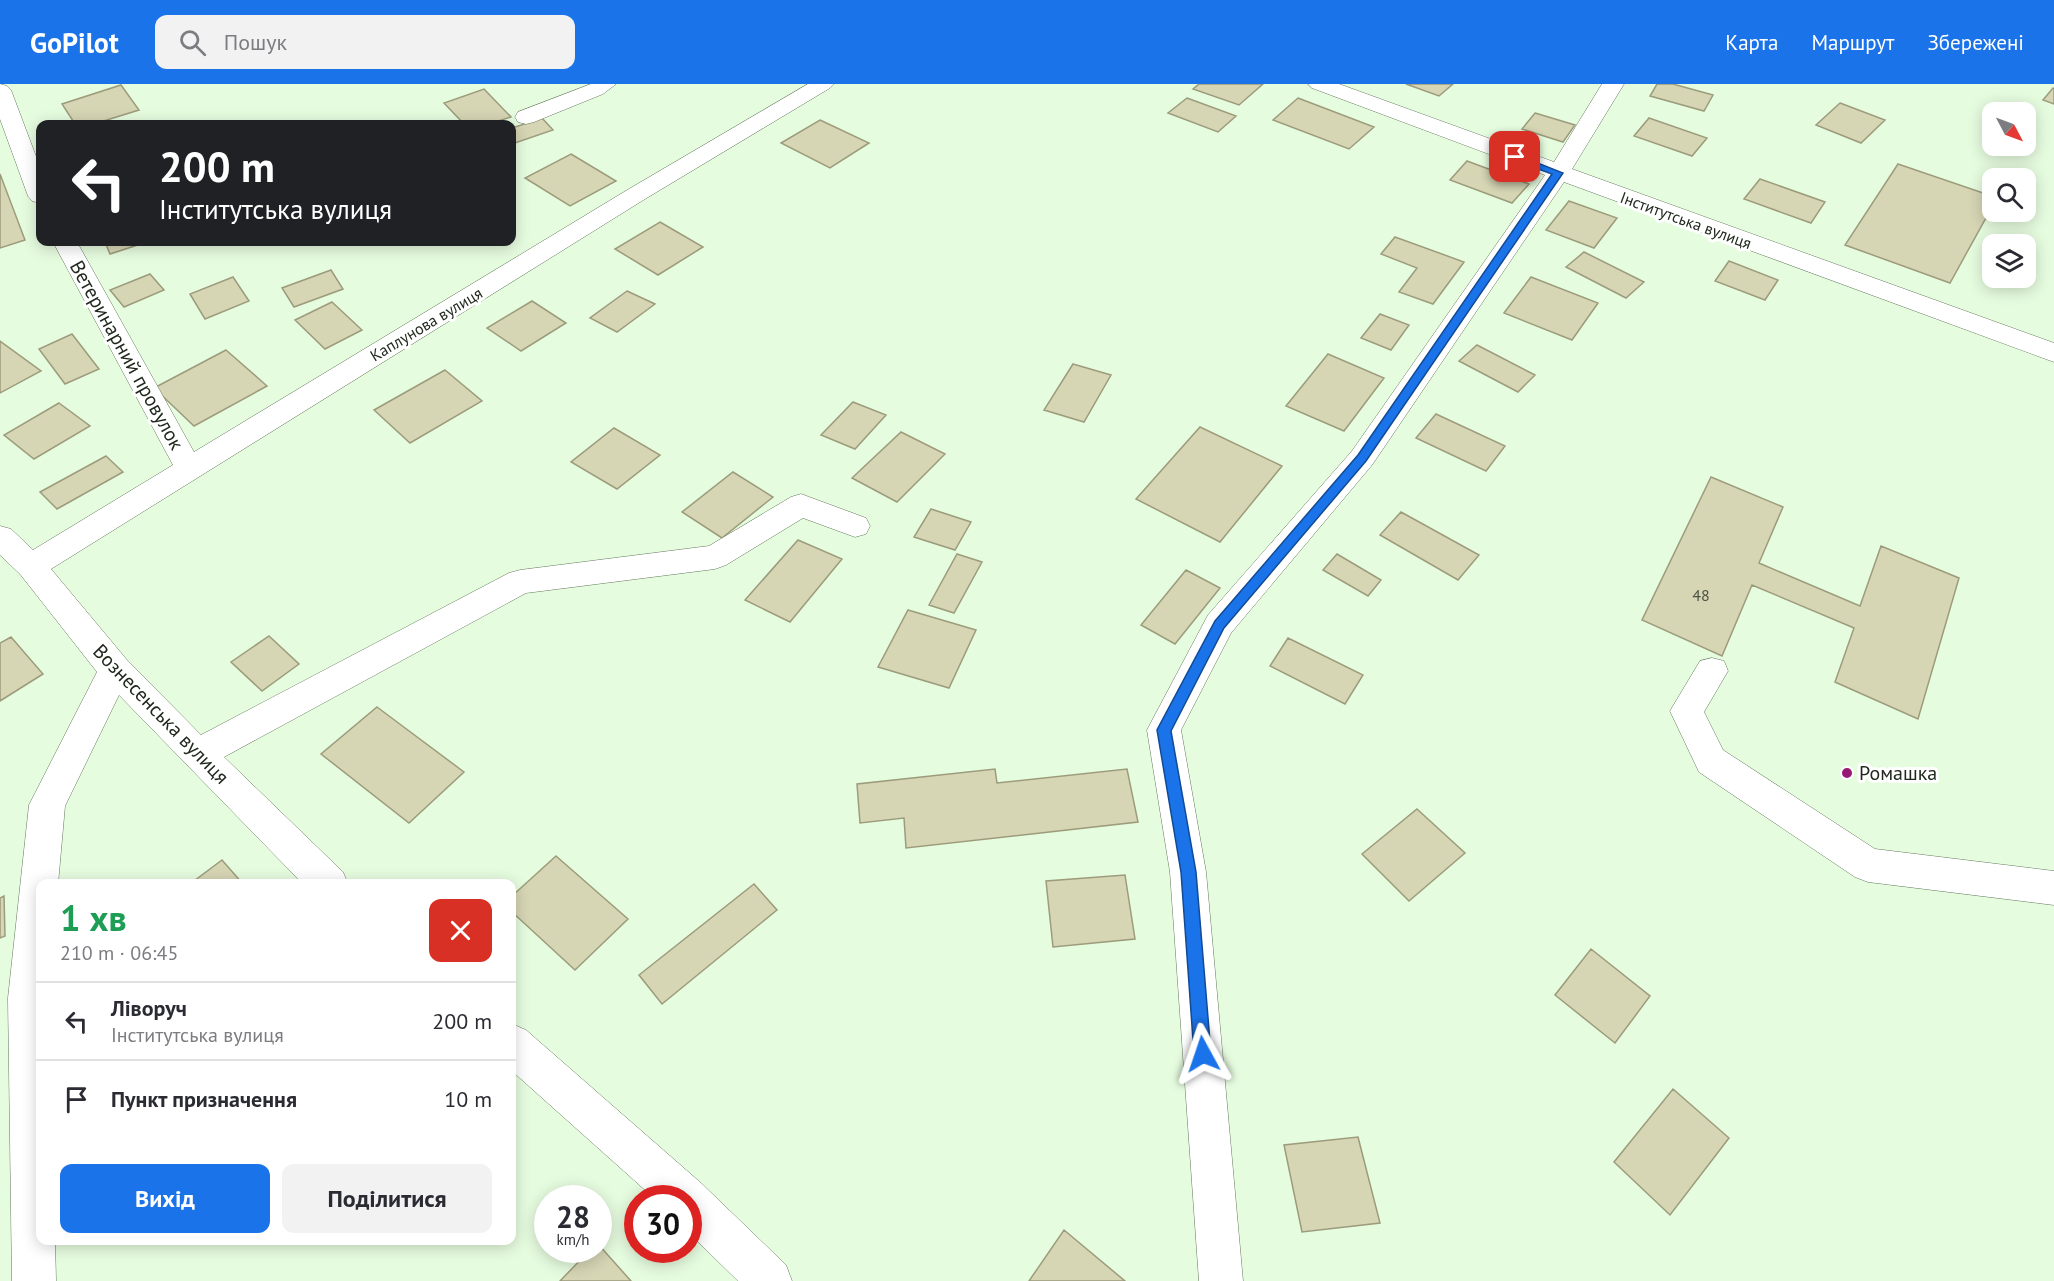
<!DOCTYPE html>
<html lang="uk">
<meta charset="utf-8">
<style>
:root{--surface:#fff;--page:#f2f2f3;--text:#2b2b33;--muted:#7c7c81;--line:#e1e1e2;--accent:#1a73e8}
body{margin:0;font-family:"PT Sans",sans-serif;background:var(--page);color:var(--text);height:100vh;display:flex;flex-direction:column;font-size:22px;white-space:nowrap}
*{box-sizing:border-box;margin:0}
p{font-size:20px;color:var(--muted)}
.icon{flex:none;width:33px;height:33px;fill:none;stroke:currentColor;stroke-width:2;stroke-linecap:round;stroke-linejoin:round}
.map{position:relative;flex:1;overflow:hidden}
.drawer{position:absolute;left:36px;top:795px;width:480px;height:366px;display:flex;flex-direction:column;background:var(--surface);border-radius:12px;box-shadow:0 3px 15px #0003}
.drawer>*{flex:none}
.banner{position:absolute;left:36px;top:36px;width:480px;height:126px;border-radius:12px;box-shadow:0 3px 15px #0003;background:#202124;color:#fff;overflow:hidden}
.needle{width:39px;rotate:131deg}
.fabs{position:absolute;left:1982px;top:18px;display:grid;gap:12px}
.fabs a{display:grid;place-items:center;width:54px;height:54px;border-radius:12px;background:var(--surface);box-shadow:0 3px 15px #0003;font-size:30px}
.speed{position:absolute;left:534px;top:1101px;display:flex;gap:12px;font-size:30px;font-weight:700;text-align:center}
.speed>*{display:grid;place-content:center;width:78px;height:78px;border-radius:50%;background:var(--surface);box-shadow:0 3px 15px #0003;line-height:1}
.speed small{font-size:15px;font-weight:400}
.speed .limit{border:9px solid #d22;background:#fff;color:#111}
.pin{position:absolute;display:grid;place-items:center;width:51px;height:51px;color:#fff;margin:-26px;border-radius:12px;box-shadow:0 3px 9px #0006}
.me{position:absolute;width:66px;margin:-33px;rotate:355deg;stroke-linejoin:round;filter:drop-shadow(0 0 4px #0008)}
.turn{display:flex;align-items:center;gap:21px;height:126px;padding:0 24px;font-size:27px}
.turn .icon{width:78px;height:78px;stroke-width:2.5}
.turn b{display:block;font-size:42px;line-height:51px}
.round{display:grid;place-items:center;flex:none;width:63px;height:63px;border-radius:12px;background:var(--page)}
.overview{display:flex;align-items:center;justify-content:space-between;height:102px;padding:0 24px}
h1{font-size:36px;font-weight:600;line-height:45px;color:#1e9e55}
.primary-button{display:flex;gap:12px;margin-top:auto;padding:12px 24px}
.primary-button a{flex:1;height:69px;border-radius:12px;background:var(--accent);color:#fff;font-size:24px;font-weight:600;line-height:69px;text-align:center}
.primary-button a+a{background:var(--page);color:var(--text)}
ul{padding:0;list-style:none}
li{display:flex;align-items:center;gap:18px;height:78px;padding:0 24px;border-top:2px solid var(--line)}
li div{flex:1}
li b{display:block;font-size:22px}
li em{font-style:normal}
header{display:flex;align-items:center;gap:36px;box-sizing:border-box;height:84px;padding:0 30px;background:var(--accent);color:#fff}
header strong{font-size:28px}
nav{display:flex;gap:33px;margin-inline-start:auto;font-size:21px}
.search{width:420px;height:54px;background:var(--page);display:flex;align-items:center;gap:15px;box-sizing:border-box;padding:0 21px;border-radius:12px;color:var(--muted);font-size:22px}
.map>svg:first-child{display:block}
</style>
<header>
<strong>GoPilot</strong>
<div class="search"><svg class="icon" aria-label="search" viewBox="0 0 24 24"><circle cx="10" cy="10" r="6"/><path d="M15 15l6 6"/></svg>Пошук</div>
<nav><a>Карта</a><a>Маршрут</a><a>Збережені</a></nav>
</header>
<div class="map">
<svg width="2054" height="1197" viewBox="0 0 2054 1197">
<rect width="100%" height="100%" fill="#e6fcdf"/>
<!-- building -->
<path fill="#d6d6b5" stroke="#9c9c7c" stroke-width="1.5" d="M1199,0H1263L1239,21L1193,5Z
M1406,0H1453L1439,12Z
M1657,0H1673L1713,11L1704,27L1650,12Z
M121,1L139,26L94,40H75L62,20Z
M2053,4L2054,5V20L2043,16Z
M484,5L511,33L489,40H464L444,19Z
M1187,14L1236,32L1218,48L1168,29Z
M1298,14L1374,43L1349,65L1273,36Z
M1840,19L1885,36L1861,59L1816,41Z
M1535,29L1575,41L1563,58L1522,45Z
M542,34L553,46L512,60V44Z
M1649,34L1707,54L1692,72L1634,52Z
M820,36L869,59L830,84L781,59Z
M571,70L616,97L570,122L525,94Z
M1467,77L1529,100L1512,119L1450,96Z
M1898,80L1992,112V123L1950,199L1845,161Z
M0,90L25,156L0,164Z
M1760,95L1825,118L1811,139L1744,115Z
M1569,117L1617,134L1594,164L1546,146Z
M660,138L703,163L658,191L615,165Z
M1395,153L1464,178L1433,220L1399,208L1417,184L1381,170Z
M105,158H147L110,170Z
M1584,168L1644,198L1626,214L1566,183Z
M1729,177L1778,196L1765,216L1715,197Z
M331,186L343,205L294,223L282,204Z
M150,190L164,206L124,223L110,206Z
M233,193L249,217L205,235L190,210Z
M1531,193L1598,219L1572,256L1504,229Z
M627,207L655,220L617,248L590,234Z
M532,217L566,239L521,267L487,244Z
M332,218L362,246L325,265L295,236Z
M1380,230L1409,241L1391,266L1361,254Z
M72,250L99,285L65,300L39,265Z
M0,257L41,287L0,309Z
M1477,261L1535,291L1518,308L1459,277Z
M226,266L267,302L194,342L154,304Z
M1328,270L1384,294L1344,347L1286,322Z
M1073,280L1111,291L1084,338L1044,326Z
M445,286L482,317L410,359L374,326Z
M853,318L886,331L855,365L821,351Z
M59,319L90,342L34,375L4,351Z
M1436,330L1505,362L1486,387L1416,354Z
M1200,343L1282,382L1220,458L1136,415Z
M614,344L660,371L617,405L571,378Z
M901,348L945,370L897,418L852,394Z
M106,372L123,388L57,425L40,408Z
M733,388L773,413L722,454L682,428Z
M1711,393L1783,423L1759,479L1860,522L1881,462L1959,494L1918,635L1835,598L1854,544L1752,501L1722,572L1642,536Z
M931,425L971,438L955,466L914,453Z
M1401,428L1479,471L1458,496L1380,451Z
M798,456L842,475L790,538L745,516Z
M957,470L982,478L954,529L929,521Z
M1337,470L1381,496L1368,512L1323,486Z
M1186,486L1220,504L1175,560L1141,541Z
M908,526L976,546L949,604L878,583Z
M269,552L299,580L262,607L231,578Z
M11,553L43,590L0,617V559Z
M1288,554L1363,591L1345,620L1270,582Z
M377,623L464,688L409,739L321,670Z
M995,685L997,699L1127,685L1138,738L906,764L904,734L860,739L857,700Z
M1417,725L1465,769L1409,817L1362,770Z
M556,772L628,835L575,886L512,828V812Z
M222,776L243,800H190Z
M1125,791L1135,855L1053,863L1046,797Z
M754,800L777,826L662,920L639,891Z
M4,812L5,852L0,854V814Z
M1591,865L1650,912L1615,959L1555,911Z
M1673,1005L1729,1054L1670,1131L1614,1078Z
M1358,1053L1380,1139L1302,1148L1284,1061Z
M1064,1146L1125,1197H1029Z
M598,1160L631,1197H560L590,1166H598Z"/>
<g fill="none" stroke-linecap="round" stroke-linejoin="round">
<defs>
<path id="minor" d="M0,0L7,2L11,6L40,83V119L32,117L28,112L0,35Z
M591,0H616L603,10L534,38L526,40L518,38L515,33L518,28Z
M808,0H834L830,4L645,115L51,485L127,576L201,651L509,489L520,486L709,462L791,413L801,410L866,434L870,442L866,450L855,453L803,434L726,481L715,485L526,509L224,673L343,788L348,800H303L119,611L65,722L58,800H40V1156H55L56,1197H12L8,914L29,721L97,588L20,490L0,471V442L11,445L33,466L173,381L53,158H77L194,368L629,105Z
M1308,0H1339L1554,78L1602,0H1624L1572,85L2054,259V278L1564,98L1372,381L1231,549L1181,646L1206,788L1243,1197H1199L1170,788L1147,646L1208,531L1352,367L1545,91L1312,4Z
M1712,574L1724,577L1728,587L1704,628L1723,666L1875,765L2054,787V821L1868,798L1855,793L1699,688L1670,627L1700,577Z
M512,940L526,946L701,1099L786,1181L792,1197H738L688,1148V1114H654L512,987Z"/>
</defs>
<!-- minor casing -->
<use href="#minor" stroke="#65785e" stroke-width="1"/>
<!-- minor -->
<use href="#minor" fill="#fff" fill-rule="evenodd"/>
</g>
<!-- route -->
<path fill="#1a73e8" stroke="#114b97" stroke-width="1.5" d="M1515,70L1563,89L1366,377L1224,544L1171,647L1196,788L1211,970L1209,976L1203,978L1197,976L1194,970L1181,788L1157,646L1215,537L1358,371L1552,90L1511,75L1510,73Z"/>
<!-- markers -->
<circle fill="#961973" stroke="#fff" stroke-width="2" cx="1847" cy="689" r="6"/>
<g text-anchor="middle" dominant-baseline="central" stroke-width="6" stroke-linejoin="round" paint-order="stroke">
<!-- far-street labels -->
<g font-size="16" fill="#21291e" stroke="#fff">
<text transform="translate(1686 136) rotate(20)">Інститутська вулиця</text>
<text transform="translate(426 240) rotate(-31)">Каплунова вулиця</text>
</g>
<!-- number labels -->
<g font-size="16" fill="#4e5444">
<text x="1701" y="511">48</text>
</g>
<!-- street labels -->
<g font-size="20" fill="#21291e" stroke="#fff">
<text transform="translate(127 271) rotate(61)">Ветеринарний провулок</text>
<text transform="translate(161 630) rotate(46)">Вознесенська вулиця</text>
</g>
<!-- poi labels -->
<g font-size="20" fill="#21291e" stroke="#fff" text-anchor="start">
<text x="1859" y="689">Ромашка</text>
</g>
</g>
</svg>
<div class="fabs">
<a><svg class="needle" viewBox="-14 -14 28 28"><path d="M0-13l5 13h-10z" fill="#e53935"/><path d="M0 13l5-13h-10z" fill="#7c7c81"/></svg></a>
<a><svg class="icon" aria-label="search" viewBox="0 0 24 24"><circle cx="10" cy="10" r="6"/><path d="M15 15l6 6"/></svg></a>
<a><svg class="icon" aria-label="layers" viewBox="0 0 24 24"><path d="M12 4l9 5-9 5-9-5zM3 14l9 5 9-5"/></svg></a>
</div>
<div class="speed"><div>28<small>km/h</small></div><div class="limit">30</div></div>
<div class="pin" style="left:1515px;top:73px;background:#d93025"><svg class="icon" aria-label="arrive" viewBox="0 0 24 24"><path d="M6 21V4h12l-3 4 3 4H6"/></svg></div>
<svg class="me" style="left:1203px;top:970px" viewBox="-20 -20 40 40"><path d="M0-17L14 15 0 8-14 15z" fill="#1a73e8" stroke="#fff" stroke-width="4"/></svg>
<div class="banner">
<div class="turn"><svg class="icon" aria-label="left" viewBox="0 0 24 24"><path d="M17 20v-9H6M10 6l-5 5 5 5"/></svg><div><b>200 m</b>Інститутська вулиця</div></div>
</div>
<section class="drawer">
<div class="overview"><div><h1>1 хв</h1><p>210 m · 06:45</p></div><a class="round" style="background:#d93025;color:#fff"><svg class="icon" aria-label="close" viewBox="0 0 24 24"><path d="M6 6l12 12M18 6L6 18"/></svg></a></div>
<ul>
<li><svg class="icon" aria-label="left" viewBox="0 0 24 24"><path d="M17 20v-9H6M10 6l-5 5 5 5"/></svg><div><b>Ліворуч</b><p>Інститутська вулиця</p></div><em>200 m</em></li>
<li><svg class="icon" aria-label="arrive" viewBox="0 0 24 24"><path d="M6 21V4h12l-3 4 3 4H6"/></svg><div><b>Пункт призначення</b></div><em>10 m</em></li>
</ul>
<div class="primary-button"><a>Вихід</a><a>Поділитися</a></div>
</section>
</div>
